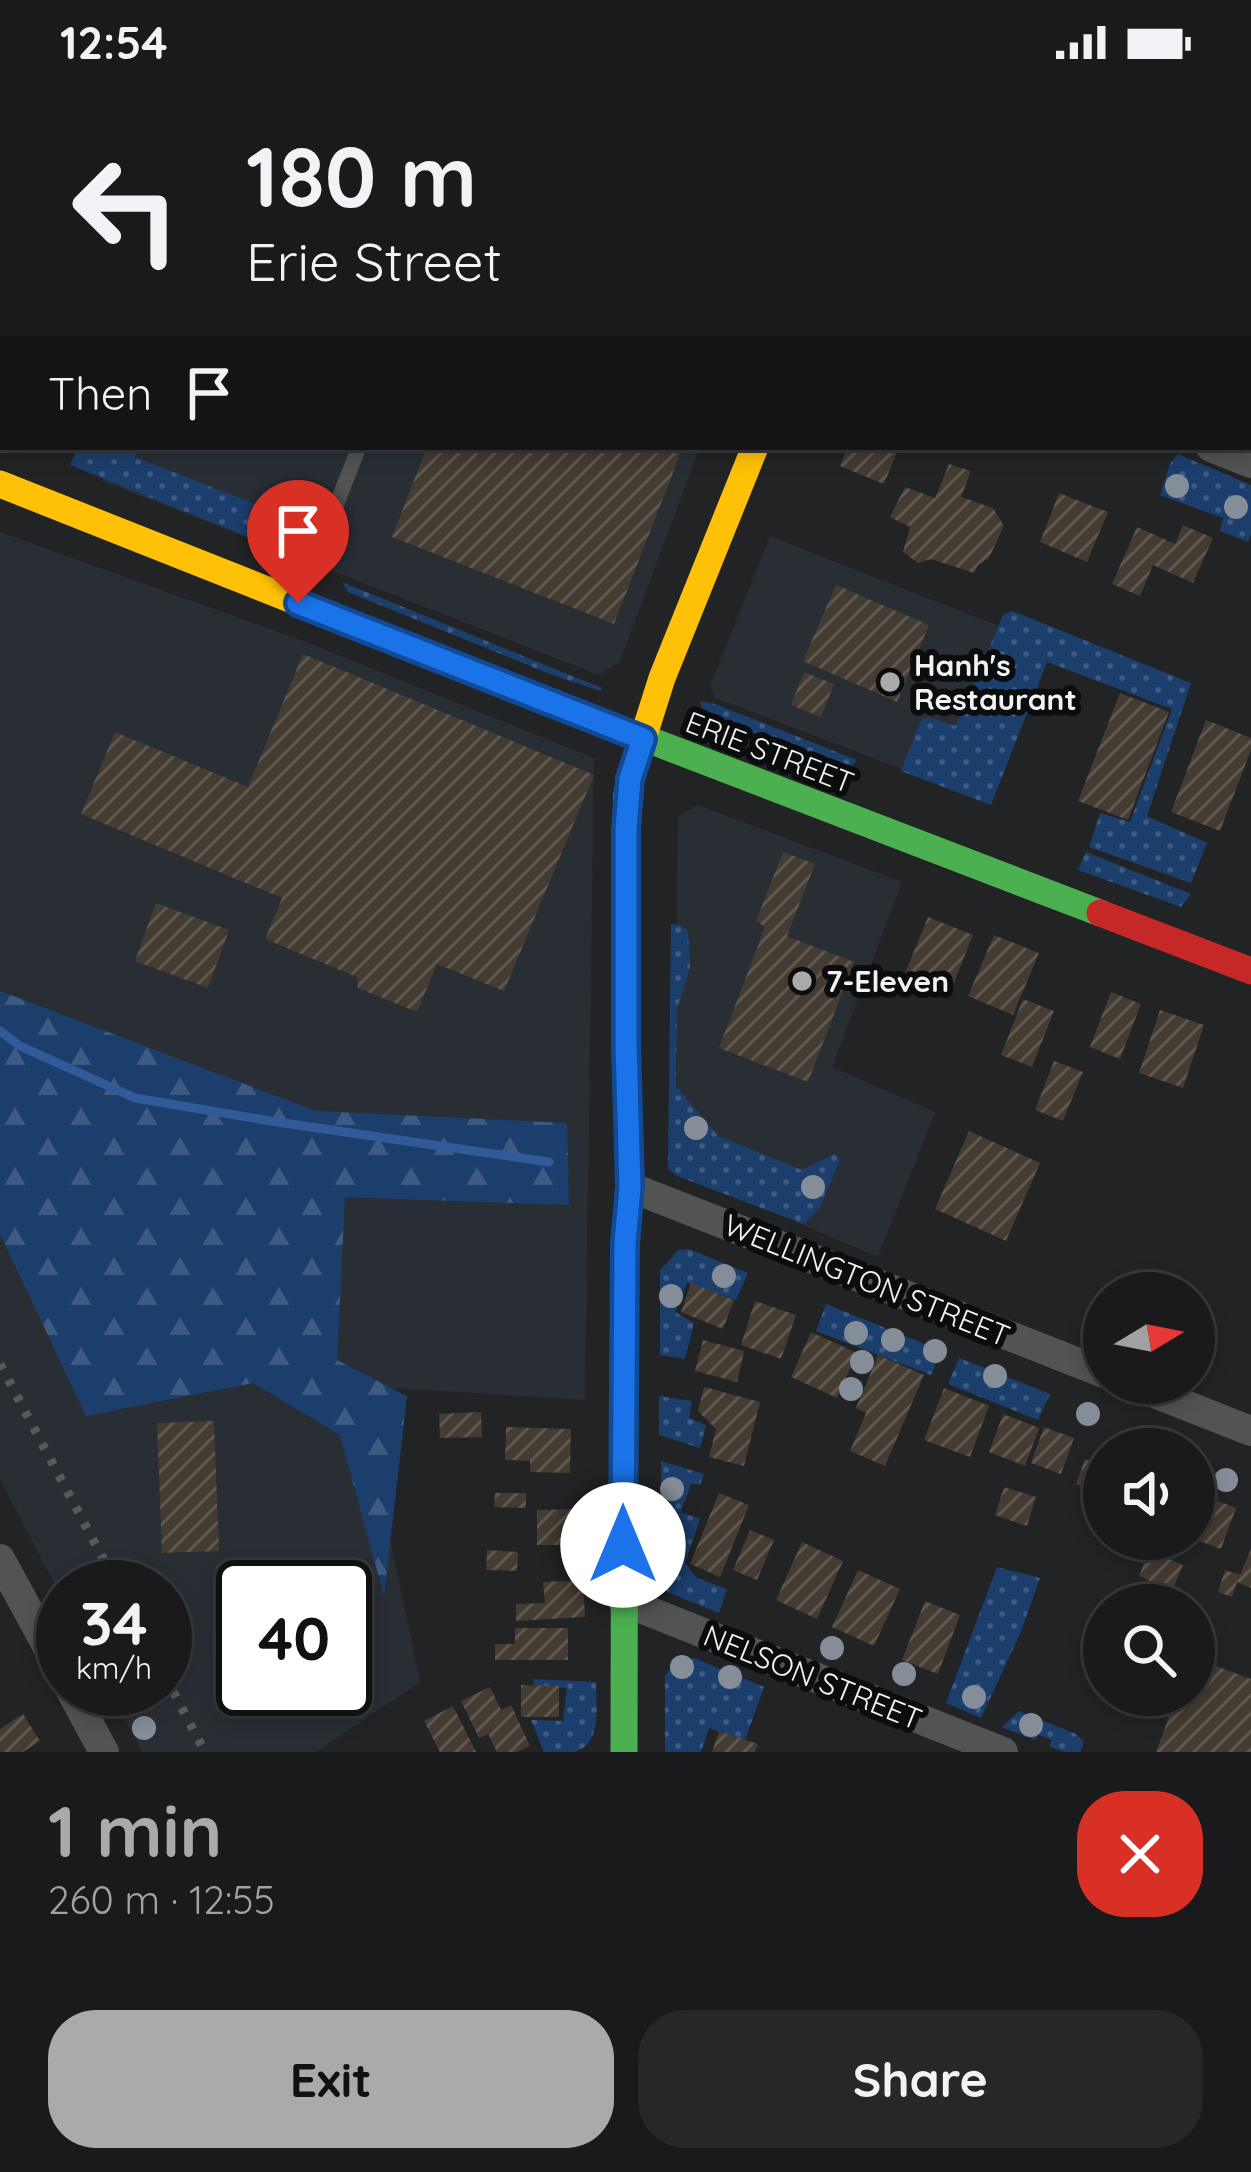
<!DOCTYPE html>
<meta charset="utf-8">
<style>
:root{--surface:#1a1a1c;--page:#272729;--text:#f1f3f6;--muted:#9fa1a3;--line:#38383b;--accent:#a8aaac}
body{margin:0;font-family:Quicksand,sans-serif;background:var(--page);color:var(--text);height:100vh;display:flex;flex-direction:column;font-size:45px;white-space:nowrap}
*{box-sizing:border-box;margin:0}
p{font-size:39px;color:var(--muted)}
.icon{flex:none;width:66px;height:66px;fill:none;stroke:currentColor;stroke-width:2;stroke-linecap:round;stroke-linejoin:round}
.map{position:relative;height:1668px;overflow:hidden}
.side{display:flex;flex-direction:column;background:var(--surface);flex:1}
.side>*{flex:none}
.top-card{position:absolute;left:0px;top:0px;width:1251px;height:366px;box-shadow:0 6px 18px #0003,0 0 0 3px var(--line);background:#1a1a1c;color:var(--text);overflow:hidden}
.needle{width:78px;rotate:80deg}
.controls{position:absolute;left:1083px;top:1188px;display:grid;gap:24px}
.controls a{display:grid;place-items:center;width:132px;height:132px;border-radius:50%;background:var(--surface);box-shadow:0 6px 18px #0003,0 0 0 3px var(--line);font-size:60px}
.speed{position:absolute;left:36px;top:1476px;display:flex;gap:24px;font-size:60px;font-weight:700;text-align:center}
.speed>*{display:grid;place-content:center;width:156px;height:156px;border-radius:50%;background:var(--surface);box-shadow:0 6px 18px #0003,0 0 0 3px var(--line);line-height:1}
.speed small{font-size:30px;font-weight:400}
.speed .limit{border:6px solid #111;border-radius:18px;background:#fff;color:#111}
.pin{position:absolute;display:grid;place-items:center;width:102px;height:102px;color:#fff;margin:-123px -51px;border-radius:50% 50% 50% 0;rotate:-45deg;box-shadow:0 0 12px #0007}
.pin .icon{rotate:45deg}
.me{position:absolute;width:132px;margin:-66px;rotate:0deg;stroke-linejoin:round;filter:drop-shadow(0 0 9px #0008)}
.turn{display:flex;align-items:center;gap:42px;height:252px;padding:0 48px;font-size:54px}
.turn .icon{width:156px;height:156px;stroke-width:2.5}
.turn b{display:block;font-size:84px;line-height:102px}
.then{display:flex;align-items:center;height:114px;padding:0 48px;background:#0003;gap:24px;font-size:45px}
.round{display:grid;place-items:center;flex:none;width:126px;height:126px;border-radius:48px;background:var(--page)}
.headline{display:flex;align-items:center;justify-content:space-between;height:204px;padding:0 48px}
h1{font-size:72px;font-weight:700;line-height:90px;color:var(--accent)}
.button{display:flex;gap:24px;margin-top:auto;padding:24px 48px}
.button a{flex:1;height:138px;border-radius:48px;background:var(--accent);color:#111;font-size:48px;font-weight:700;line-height:138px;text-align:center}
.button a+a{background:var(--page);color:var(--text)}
.status{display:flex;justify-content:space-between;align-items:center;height:84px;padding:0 60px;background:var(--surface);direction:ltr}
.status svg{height:33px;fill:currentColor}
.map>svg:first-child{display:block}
</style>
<div class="status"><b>12:54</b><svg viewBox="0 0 49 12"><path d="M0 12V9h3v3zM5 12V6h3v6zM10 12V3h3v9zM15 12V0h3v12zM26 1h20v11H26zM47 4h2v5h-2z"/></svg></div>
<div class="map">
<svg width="1251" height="1668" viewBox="0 0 1251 1668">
<defs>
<pattern id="grass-dots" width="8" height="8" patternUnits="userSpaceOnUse" patternTransform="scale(3)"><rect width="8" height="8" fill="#1c3e6d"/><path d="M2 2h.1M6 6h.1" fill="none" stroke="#3d5a82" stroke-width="1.8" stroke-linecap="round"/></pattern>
<pattern id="forest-firs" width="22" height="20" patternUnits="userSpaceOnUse" patternTransform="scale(3)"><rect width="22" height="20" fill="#1c3e6d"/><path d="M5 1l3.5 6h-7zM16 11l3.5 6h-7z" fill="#3d5a82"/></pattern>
<pattern id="building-hatch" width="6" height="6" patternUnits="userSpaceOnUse" patternTransform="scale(3)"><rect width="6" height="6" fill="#443b32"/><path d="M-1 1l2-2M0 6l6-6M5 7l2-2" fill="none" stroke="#5f5850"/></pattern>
</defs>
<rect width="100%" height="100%" fill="#222325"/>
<!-- built -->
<path fill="#292e35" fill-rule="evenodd" d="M115,363H700L620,577L599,591L102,397Z
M0,448L306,558L594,674L585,1316L358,1302L420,1598L316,1668H142L109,1605H165V1503H63V1516L0,1395ZM243,1503H345V1605H243Z
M770,452L1001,543L944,701L715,614L710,602Z
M698,721L902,798L832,983L935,1028L878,1173L676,1087L678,733Z"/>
<!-- grass -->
<path fill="url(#grass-dots)" d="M78,363H138L135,373L301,438L296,453L283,467L70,381Z
M1178,370L1251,401V451L1248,458L1220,447L1223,434L1160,411L1170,380Z
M342,498L602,604L600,607L550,590L348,508Z
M1012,527L1191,599L1147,732L1207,759L1191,799L1089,763L1100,729L1130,738L1172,625L1047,578L991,721L901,687L921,636L927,633L956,642L1003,531Z
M700,617L715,620L857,676L849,686L717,635L702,624Z
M1086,768L1191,810L1181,823L1078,786Z
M671,840L681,841L688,848L690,884L677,925L676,1002L718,1052L802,1086L835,1070L840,1076L820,1123L804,1140L677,1092L668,1085Z
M689,1165L748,1189L736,1216L687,1199L675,1228L694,1239L685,1275L660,1271V1187L678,1166Z
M826,1220L942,1267L931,1291L816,1247Z
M959,1274L1050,1310L1038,1336L948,1300Z
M659,1312L692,1317L689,1334L706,1341L700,1364L659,1351Z
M661,1377L704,1390L700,1401L691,1400L681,1428L700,1435L685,1479L697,1494L727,1505L719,1529L667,1508L661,1471Z
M997,1483L1040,1494L1020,1550L981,1634L946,1619Z
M694,1574L764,1603L745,1656L709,1644L701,1668H665V1592L673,1581Z
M533,1595L596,1598C596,1621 603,1660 574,1668C565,1668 553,1668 544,1668L531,1636L563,1637L567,1604L534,1601Z
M1019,1627L1076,1650L1084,1658L1080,1668H1064L1049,1662L1052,1656L1038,1651L1035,1656L1002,1643Z"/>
<!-- forest -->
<path fill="url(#forest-firs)" d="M0,907L316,1027L567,1039L569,1121L345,1113L337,1276L407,1312L384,1512L340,1351L253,1299L86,1332L0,1150Z"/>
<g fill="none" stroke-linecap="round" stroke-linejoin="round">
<!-- stream -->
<path stroke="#305b98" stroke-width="9" d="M0,947L20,962L135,1014L277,1038L549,1078"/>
</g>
<!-- building -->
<path fill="url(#building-hatch)" d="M427,363H683L614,540L392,453Z
M848,363H899L884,400L840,382Z
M949,380L971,387L961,413L993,424L1004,442L989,474L978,481L974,489L931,475L918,479L903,468L910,443L890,433L905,403L935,414Z
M1059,409L1108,428L1087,478L1040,458Z
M1183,441L1213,454L1193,499L1153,481L1140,512L1112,500L1137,443L1175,460Z
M836,501L929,541L897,618L803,577Z
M303,570L594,691L504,907L437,880L417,928L358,904L357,893L265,855L282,814L81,730L115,648L248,703Z
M804,588L834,600L821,633L791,621Z
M1120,609L1169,628L1128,736L1078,717Z
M1206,636L1251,654V666L1220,747L1171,728Z
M783,768L815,780L787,852L854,878L808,998L719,964L765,843L756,837Z
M156,819L229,846L208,904L135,877Z
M928,833L973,851L948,913L903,894Z
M994,851L1039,869L1013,931L968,912Z
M1111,908L1141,920L1120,975L1090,963Z
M1023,915L1054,927L1032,983L1001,971Z
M1160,926L1204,941L1183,1004L1139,989Z
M1054,977L1083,988L1063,1037L1035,1026Z
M969,1047L1040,1079L1006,1157L935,1125Z
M691,1199L734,1216L723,1245L681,1228Z
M755,1217L796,1231L781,1275L741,1261Z
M811,1248L857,1269L837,1314L791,1293Z
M703,1256L744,1267L737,1298L695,1287Z
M878,1271L924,1291L885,1382L850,1367L866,1329L856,1324Z
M704,1303L760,1318L744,1382L709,1373L716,1345L698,1327Z
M944,1304L989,1322L970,1373L924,1356Z
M481,1328L482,1353L440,1354L439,1330Z
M1003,1330L1039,1344L1025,1382L989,1368Z
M214,1337L219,1467L162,1469L157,1339Z
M506,1343L571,1345L570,1389L530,1388V1377L505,1376Z
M1044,1343L1074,1354L1061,1390L1031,1379Z
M1085,1375L1104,1382V1410L1076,1400Z
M1004,1403L1036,1413L1027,1442L995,1431Z
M495,1409H526V1424L494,1423Z
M719,1409L749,1421L720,1493L690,1480Z
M1202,1411L1236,1424L1221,1465L1194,1455V1434Z
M583,1425V1461H537V1426Z
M750,1446L774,1456L757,1496L733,1486Z
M802,1458L843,1477L817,1535L776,1516Z
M1251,1465V1504L1237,1498L1232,1513L1218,1508L1225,1486L1240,1491Z
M487,1466L518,1468L517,1487L486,1486Z
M1149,1466L1183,1481L1172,1507L1139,1492Z
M858,1486L900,1505L874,1562L832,1543Z
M583,1496L585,1533L516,1537V1520L545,1519L543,1498Z
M925,1517L960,1531L938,1590L902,1576Z
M515,1544H568V1576H495V1560H515Z
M1208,1579L1251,1595V1668H1156L1177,1611H1194V1593L1202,1596Z
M521,1601L559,1602V1633H521Z
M490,1603L501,1626L511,1621L530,1662L517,1668H497L488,1650L479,1654L461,1617Z
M453,1622L476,1668H440L424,1637Z
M23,1630L40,1657L23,1668H0V1645Z
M719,1647L758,1660L755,1668H712Z"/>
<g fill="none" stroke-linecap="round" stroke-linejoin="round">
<!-- lane -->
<path stroke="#525353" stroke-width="15" d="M301,511L359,363"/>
<!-- street -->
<path stroke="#525353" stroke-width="30" d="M312,0L319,3
M1211,363L1251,379
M630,1103L1104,1289
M1129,1299L1251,1347
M0,1475L63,1591
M623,1517L1003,1668
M70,1605L104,1668"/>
<!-- fast -->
<path stroke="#4caf50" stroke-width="27" d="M893,3L894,0
M532,611L1100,829
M624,1668L625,1159L630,1103L625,960L626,821"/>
<!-- slow -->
<path stroke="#ffc107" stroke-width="27" d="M0,400L532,611
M626,821L627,711L630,695L662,594L755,363"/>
<!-- jam -->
<path stroke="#c62828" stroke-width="27" d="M1100,829L1251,887"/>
<!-- rail -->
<path stroke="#58595b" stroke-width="9" stroke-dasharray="6 12" stroke-linecap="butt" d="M0,1280L118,1503
M165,1592L205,1668"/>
</g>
<!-- trees -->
<g fill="#848d98">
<circle cx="1177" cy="402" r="12"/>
<circle cx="1236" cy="423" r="12"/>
<circle cx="696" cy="1044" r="12"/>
<circle cx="813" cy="1103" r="12"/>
<circle cx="724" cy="1192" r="12"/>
<circle cx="671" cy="1212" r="12"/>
<circle cx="856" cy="1249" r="12"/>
<circle cx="893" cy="1256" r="12"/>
<circle cx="935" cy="1267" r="12"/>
<circle cx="862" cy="1278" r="12"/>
<circle cx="995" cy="1292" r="12"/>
<circle cx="851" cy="1305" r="12"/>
<circle cx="1088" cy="1330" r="12"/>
<circle cx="1226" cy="1396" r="12"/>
<circle cx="672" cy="1405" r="12"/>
<circle cx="671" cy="1455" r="12"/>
<circle cx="832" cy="1564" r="12"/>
<circle cx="682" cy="1583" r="12"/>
<circle cx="904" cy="1590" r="12"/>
<circle cx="730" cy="1593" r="12"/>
<circle cx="974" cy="1613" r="12"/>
<circle cx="1031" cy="1641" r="12"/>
<circle cx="144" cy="1644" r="12"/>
</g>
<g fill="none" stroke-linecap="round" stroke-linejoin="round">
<defs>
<path id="route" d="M298,519L643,655L630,695L626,745V960L630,1103L625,1159L623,1461"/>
</defs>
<!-- route casing -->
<use href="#route" stroke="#114b97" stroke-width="30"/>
<!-- route -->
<use href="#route" stroke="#1a73e8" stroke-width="21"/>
</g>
<!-- markers -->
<g fill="#a8aaac" stroke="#0b0c0e" stroke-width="4.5">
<circle cx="890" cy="598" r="12"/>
<circle cx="802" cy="897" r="12"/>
</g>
<g text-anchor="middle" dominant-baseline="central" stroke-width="12" stroke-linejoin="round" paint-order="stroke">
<!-- poi labels -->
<g font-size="30" font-weight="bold" fill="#f0f2f4" stroke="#0b0c0e" text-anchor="start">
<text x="914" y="581">Hanh's<tspan x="914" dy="34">Restaurant</tspan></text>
<text x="826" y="897">7-Eleven</text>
</g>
<!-- street labels -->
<g font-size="30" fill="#f0f2f4" stroke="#0b0c0e">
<text transform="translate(770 668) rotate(21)">ERIE STREET</text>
<text transform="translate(867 1196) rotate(22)">WELLINGTON STREET</text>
<text transform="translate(813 1593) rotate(22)">NELSON STREET</text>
</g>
</g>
</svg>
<div class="controls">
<a><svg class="needle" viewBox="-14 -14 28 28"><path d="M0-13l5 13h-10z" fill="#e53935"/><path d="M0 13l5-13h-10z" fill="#9fa1a3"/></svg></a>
<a><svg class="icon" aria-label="sound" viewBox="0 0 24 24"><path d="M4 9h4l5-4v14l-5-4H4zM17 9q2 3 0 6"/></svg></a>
<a><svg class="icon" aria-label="search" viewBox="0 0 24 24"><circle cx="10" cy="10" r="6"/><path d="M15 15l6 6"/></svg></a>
</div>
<div class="speed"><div>34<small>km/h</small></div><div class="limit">40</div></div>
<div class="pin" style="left:298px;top:519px;background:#d93025"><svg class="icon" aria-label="arrive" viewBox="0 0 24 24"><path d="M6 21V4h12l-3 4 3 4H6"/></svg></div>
<svg class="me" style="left:623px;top:1461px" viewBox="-20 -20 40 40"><circle r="19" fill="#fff"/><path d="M0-13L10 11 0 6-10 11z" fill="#1a73e8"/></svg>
<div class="top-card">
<div class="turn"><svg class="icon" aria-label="left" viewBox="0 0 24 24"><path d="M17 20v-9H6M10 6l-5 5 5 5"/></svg><div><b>180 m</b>Erie Street</div></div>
<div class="then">Then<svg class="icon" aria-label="arrive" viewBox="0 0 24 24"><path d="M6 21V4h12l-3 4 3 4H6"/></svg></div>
</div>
</div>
<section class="side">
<div class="headline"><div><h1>1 min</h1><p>260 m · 12:55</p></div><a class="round" style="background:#d93025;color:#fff"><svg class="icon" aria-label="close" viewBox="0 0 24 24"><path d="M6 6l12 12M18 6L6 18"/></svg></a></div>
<div class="button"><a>Exit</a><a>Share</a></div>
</section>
